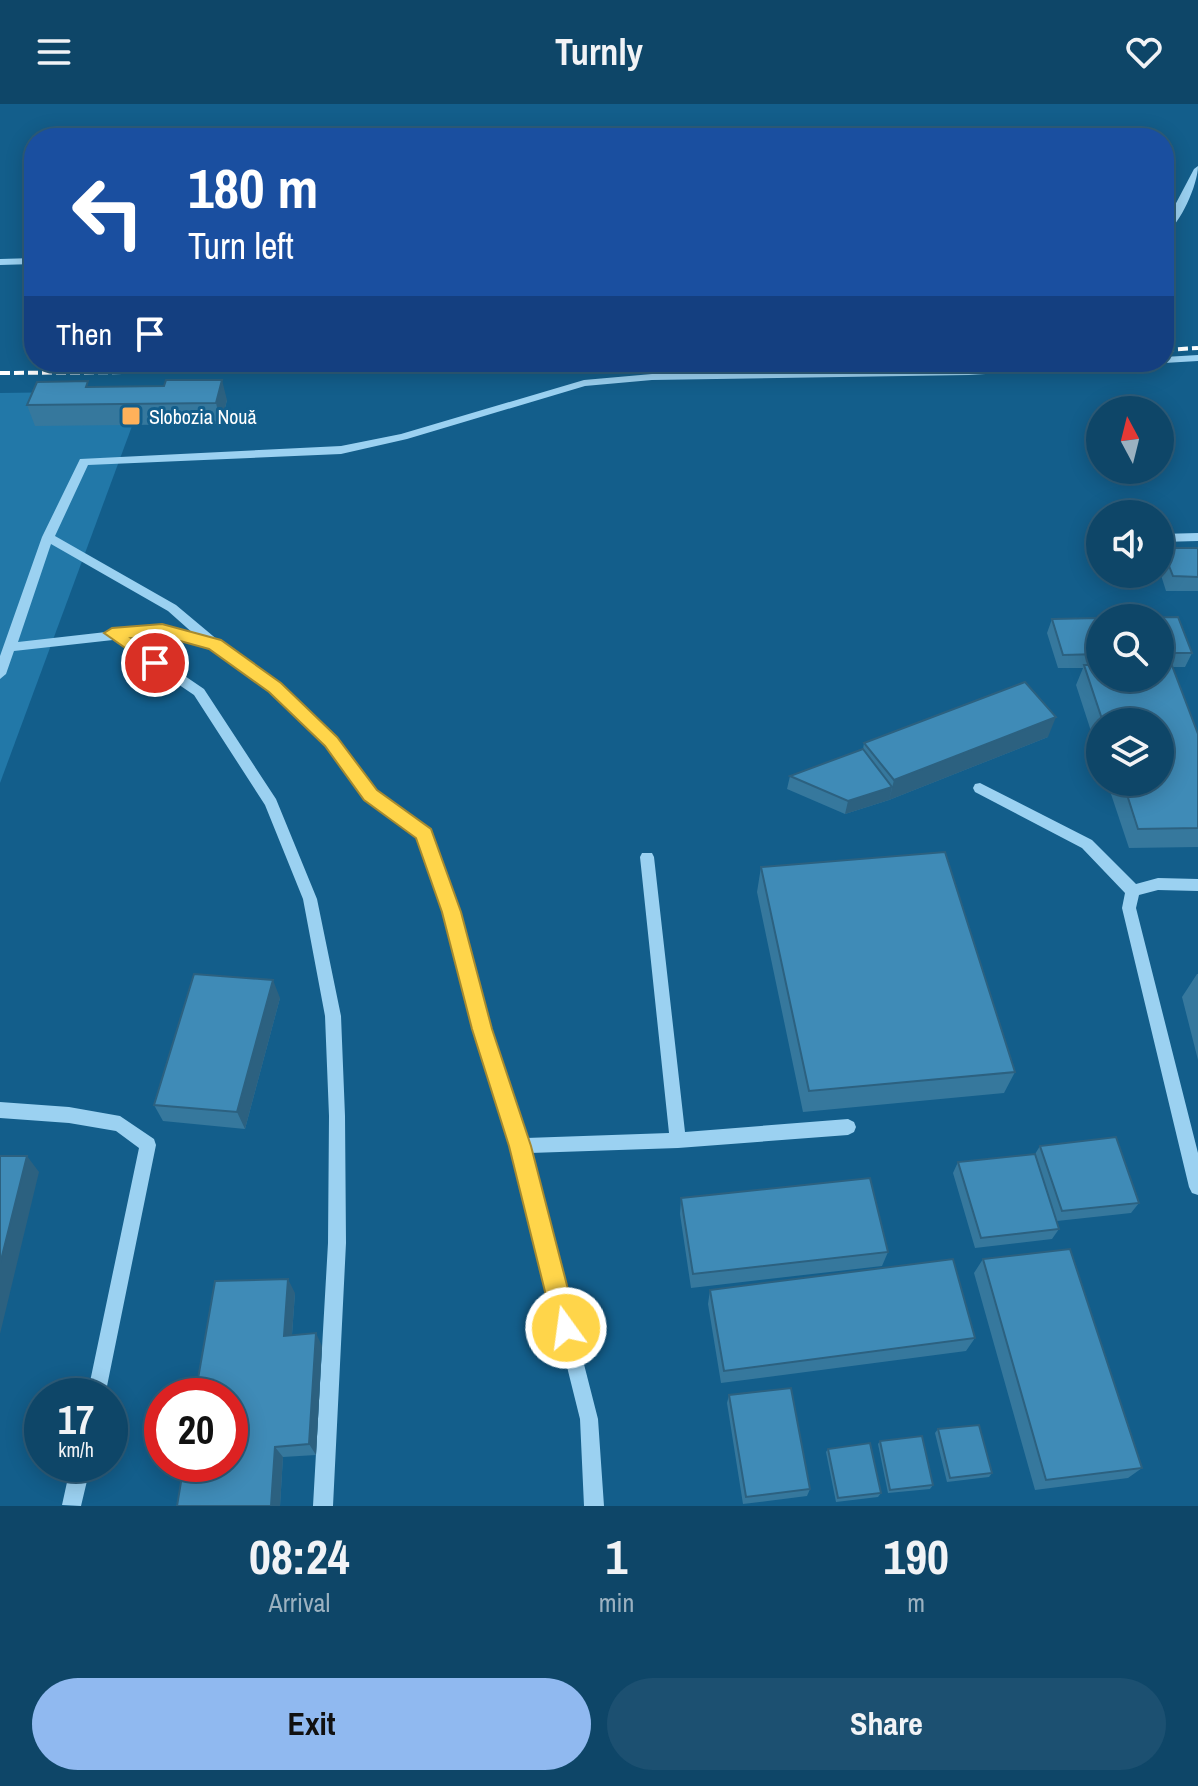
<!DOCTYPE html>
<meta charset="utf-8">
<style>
:root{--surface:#0e4668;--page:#1c5071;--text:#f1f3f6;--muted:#9bb1c0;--line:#2e5e7c;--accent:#90b9f0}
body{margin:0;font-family:"Archivo Narrow",sans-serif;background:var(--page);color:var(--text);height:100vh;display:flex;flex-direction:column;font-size:30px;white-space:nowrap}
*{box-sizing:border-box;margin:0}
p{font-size:26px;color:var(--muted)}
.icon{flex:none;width:44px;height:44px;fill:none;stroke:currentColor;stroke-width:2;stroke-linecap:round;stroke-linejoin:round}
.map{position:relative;height:1402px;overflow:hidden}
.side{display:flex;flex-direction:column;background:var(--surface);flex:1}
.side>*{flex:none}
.hud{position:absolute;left:24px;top:24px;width:1150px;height:244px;border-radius:32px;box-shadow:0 4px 20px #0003,0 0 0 2px var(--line);background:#1a4fa0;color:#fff;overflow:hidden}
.needle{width:52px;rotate:353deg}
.tools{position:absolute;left:1086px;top:292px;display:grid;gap:16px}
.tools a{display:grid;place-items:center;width:88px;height:88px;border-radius:50%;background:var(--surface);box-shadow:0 4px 20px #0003,0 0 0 2px var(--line);font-size:40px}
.speed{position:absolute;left:24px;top:1274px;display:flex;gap:16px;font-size:40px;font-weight:700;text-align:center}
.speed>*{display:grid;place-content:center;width:104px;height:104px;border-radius:50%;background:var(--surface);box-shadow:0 4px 20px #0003,0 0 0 2px var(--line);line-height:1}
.speed small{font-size:20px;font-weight:400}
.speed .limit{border:12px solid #d22;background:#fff;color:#111}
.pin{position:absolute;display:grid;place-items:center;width:68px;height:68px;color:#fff;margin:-34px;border:4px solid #fff;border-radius:50%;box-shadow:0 2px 8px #0007}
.me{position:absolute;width:88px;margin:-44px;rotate:346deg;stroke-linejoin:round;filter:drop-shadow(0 0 6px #0008)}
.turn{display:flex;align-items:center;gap:28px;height:168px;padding:0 32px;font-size:36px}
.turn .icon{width:104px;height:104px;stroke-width:2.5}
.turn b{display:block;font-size:56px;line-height:68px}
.then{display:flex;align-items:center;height:76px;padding:0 32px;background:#0003;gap:16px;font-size:30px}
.eta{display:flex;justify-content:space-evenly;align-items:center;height:136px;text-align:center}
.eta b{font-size:48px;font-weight:700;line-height:56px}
.cta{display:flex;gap:16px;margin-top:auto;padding:16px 32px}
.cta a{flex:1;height:92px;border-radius:48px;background:var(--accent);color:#111;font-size:32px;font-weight:700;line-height:92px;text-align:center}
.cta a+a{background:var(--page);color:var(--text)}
header{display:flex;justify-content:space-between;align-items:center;height:104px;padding:0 32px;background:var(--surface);font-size:36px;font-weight:700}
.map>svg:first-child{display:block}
</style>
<header><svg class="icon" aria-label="menu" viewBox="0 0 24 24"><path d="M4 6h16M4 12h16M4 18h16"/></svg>Turnly<svg class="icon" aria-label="heart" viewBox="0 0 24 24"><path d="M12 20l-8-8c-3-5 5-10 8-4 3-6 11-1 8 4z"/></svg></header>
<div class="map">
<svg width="1198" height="1402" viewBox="0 0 1198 1402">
<rect width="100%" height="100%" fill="#135e8b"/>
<!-- green -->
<path fill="#2278a8" d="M145,287L0,679V289Z"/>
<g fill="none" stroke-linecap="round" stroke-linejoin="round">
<!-- minor -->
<path fill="#9bd1f1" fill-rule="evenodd" d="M1198,62C1198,80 1180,122 1164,130V122L1194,65Z
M34,154V160L0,161V155Z
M1198,251V257L1164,259L1160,258H1164V253Z
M1081,258H1138L1133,261L969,271L652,276L585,282L407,335L341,350L88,361L55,432L176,501L219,537L280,580L336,633L375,687L429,726L459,808L490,925L526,1034L669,1029L640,753L642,749H652L654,753L685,1028L848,1015L854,1018L856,1023L854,1028L848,1031L678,1044L530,1049L598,1315L604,1402H584L580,1315L512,1042L474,925L445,808L418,733L365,695L326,641L270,586L211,543L162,530L129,534L204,585L276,695L317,795L341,912L345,1012L346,1139L333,1402H313L328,1139L329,1012L325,912L303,795L265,701L194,591L113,536L14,547L6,570L0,575V552L42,433L80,355L341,342L401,330L584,276L652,270L969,265ZM51,440L168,507L195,531L162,522L117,526L112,525L106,528L18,538Z
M1198,429V437L1160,438V430Z
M980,679L1092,736L1136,780L1158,774L1198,775V787L1158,786L1139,791L1136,804L1198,1049V1091L1192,1089L1189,1083L1122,804L1125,789L1082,744L975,688L973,684L975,680Z
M0,998L69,1003L120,1012L154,1035L156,1041L105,1292H87L139,1044L116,1027L69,1019L0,1014Z
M71,1360H91L81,1402L62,1401Z"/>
<!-- rail -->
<path stroke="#fff" stroke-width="4" stroke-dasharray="10 4" stroke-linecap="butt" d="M1164,246L1198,244
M0,269L816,263L920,258"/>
</g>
<!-- wall -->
<path fill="#36789d" d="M90,283L227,296L221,320L35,322L27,301Z
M1162,444H1198V487H1166L1160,468V449Z
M1100,514V574H1160V514L1192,549L1185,563H1172L1198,630V743L1129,744L1107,678H1160V618H1100V655L1076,581L1083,564H1058L1047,529L1052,515Z
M1048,633L889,696L845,710L787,685L790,672L863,645L864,639Z
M761,763L1015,968L1004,989L803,1008L757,788Z
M1197,870H1198V956L1182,893Z
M280,894L245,1025L163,1017L154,1001Z
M1040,1042L1139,1099L1131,1109L1057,1117L1059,1125L1052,1135L975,1144L953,1069L958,1058L1035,1050Z
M681,1094L888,1148L882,1162L691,1184L680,1110Z
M983,1155L1142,1364L1128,1374L1035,1386L974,1169Z
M710,1186L975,1234L966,1247L721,1279L708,1200Z
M295,1189L292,1231L322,1242L316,1351L283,1353L280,1402H177Z
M729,1291L810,1385L807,1392L743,1400L727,1299Z
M938,1325L992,1369L989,1373L947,1378L935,1329Z
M880,1337L933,1381L930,1385L888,1389L878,1340Z
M828,1345L881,1389L878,1393L836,1398L826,1348Z"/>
<!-- shaded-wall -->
<path fill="#2c6180" d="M222,276L227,296L221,320L216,299Z
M1056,613L1048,633L889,696L894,676Z
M892,683L889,696L845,710L848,697Z
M273,876L280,894L245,1025L237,1008Z
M27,1052L39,1068L0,1230V1160Z
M288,1175L295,1189L291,1244L284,1232Z
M316,1229L322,1242L316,1351L309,1340Z
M275,1343L283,1353L280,1402H271Z"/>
<!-- building -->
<path fill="#3f8bb7" stroke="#2c6180" stroke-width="2" d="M166,276H222L216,299L27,301L37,278L88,277L86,283L164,282Z
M1162,444H1198V473L1173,472Z
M1178,513L1192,549H1160V514H1122Z
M1100,514V550L1063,551L1052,515Z
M1171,559L1198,630V724L1138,725L1123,678H1160V618H1103L1084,561H1100V574H1160V560Z
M1025,578L1056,613L894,676L864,639Z
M863,645L892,683L848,697L790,672Z
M945,748L1015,968L809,987L761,763Z
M194,870L273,876L237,1008L154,1001Z
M1116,1033L1139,1099L1062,1107L1040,1042Z
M1035,1050L1059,1125L981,1134L958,1058Z
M0,1052H27L0,1160Z
M870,1074L888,1148L693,1170L681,1094Z
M1070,1145L1142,1364L1046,1376L983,1155Z
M953,1155L975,1234L724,1267L710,1186Z
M288,1175L284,1232L316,1229L309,1340L275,1343L271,1402H177L184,1360H230V1292H195L215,1177Z
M791,1284L810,1385L746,1393L729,1291Z
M979,1321L992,1369L950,1374L938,1325Z
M922,1332L933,1381L890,1386L880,1337Z
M870,1339L881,1389L838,1394L828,1345Z"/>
<!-- route -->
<path fill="#ffd54a" stroke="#a68a30" stroke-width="2" d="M162,520L221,536L281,579L337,633L377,686L431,725L461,808L492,925L531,1042L578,1224L574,1233L566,1236L558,1233L554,1224L509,1042L472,925L442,808L416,734L364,696L325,642L269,588L209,545L162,532L131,534L161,555L164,559L161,563L155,565L104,529L112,524Z"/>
<!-- markers -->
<rect fill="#ffb15a" stroke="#135e8b" stroke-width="3" x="121" y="302" width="20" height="20" rx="4"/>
<g text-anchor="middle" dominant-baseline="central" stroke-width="6" stroke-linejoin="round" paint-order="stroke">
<!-- far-poi labels -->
<g font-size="20" fill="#fff" stroke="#135e8b" text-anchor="start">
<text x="149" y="312">Slobozia Nouă</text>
</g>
</g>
</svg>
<div class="tools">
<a><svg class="needle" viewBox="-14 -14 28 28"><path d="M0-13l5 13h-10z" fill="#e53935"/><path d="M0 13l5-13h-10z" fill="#9bb1c0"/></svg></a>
<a><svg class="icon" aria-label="sound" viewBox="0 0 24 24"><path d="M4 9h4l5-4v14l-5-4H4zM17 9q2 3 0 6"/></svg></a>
<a><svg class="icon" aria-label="search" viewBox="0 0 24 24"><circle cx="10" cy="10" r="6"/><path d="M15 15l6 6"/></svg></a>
<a><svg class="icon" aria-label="layers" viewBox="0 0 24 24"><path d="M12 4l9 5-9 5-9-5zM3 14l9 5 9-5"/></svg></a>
</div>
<div class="speed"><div>17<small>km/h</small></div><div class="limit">20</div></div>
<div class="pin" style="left:155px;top:559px;background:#d93025"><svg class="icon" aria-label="arrive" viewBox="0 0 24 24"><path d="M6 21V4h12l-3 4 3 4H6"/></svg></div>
<svg class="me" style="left:566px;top:1224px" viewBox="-20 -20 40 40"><circle r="17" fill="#ffd54a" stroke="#fff" stroke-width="3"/><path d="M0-11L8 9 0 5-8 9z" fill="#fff"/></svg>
<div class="hud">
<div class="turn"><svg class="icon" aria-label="left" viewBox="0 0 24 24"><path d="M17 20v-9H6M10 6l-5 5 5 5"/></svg><div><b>180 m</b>Turn left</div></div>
<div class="then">Then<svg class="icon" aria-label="arrive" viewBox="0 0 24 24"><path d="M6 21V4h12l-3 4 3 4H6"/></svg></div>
</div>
</div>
<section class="side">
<div class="eta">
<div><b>08:24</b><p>Arrival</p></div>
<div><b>1</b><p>min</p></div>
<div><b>190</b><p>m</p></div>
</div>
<div class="cta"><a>Exit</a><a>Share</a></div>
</section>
